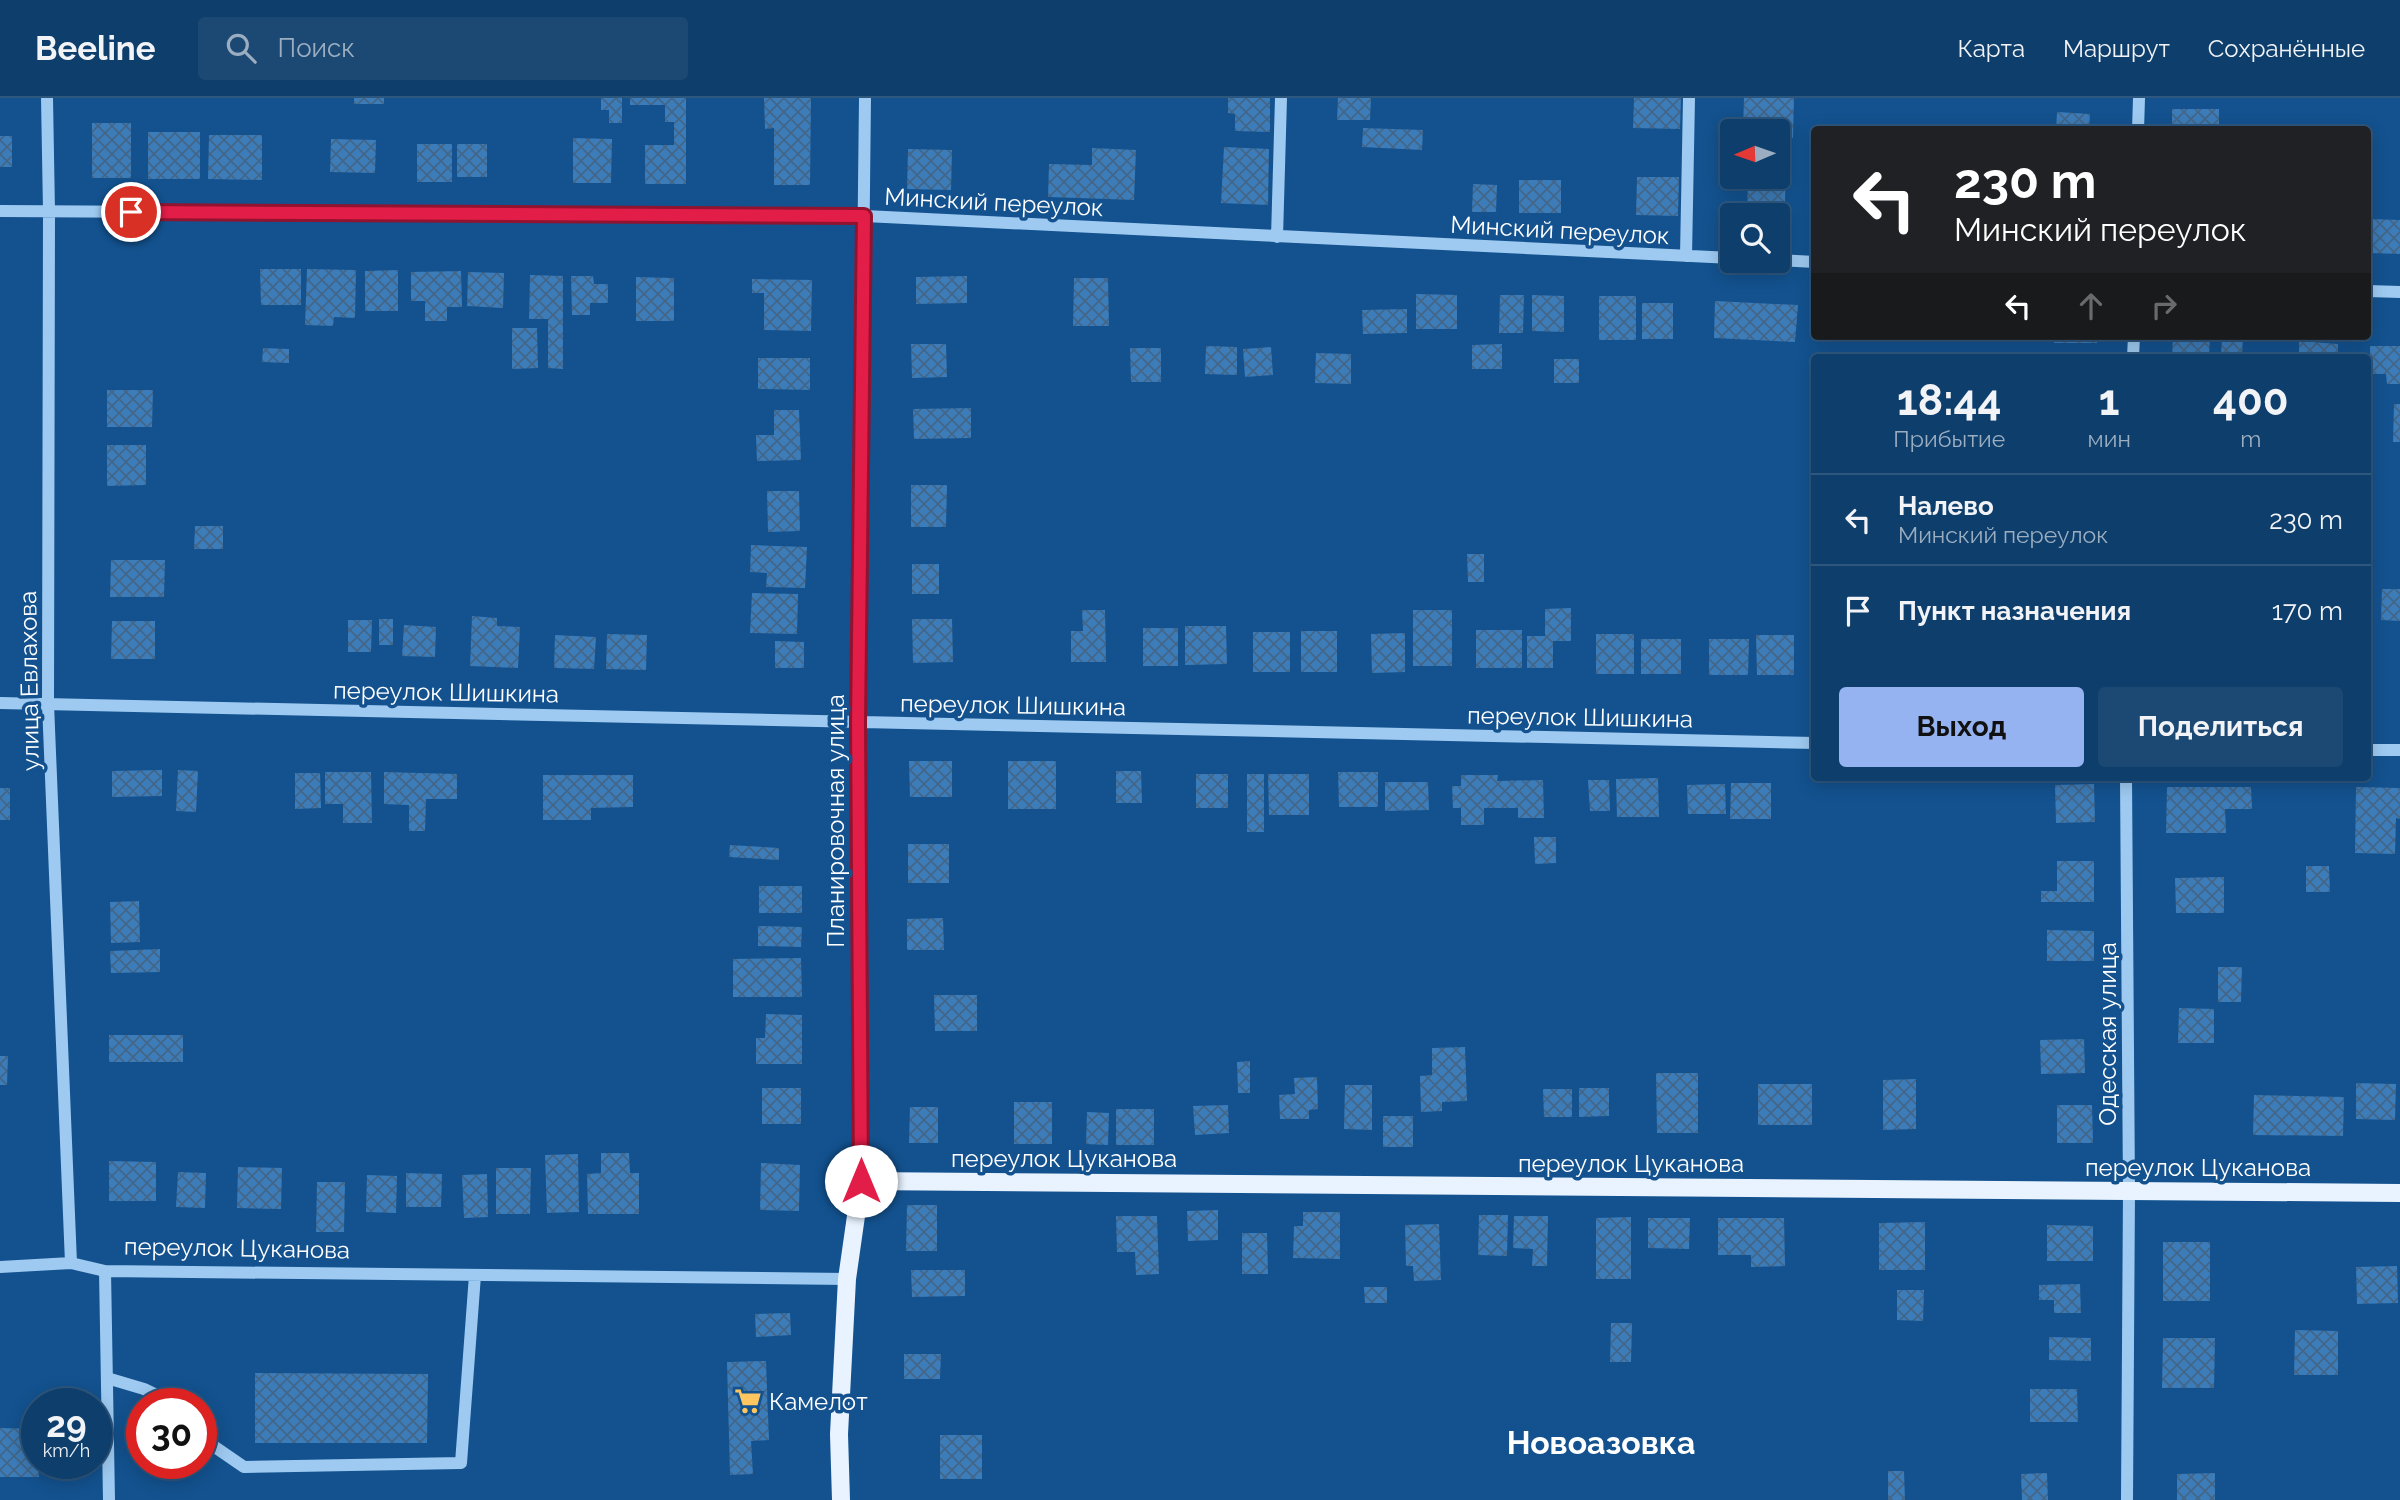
<!DOCTYPE html>
<html lang="ru">
<meta charset="utf-8">
<style>
:root{--surface:#0e3e6b;--page:#1c4973;--text:#f1f3f6;--muted:#9baec1;--line:#2e577e;--accent:#95b2f1}
body{margin:0;font-family:Raleway,sans-serif;background:var(--page);color:var(--text);height:100vh;display:flex;flex-direction:column;font-size:26px;white-space:nowrap}
*{box-sizing:border-box;margin:0}
p{font-size:23px;color:var(--muted)}
.icon{flex:none;width:38px;height:38px;fill:none;stroke:currentColor;stroke-width:2;stroke-linecap:round;stroke-linejoin:round}
.map{position:relative;flex:1;overflow:hidden}
.side{position:absolute;left:1811px;top:256px;width:560px;height:427px;display:flex;flex-direction:column;background:var(--surface);border-radius:7px;box-shadow:0 4px 18px #0003,0 0 0 2px var(--line)}
.side>*{flex:none}
.banner{position:absolute;left:1811px;top:28px;width:560px;height:214px;border-radius:7px;box-shadow:0 4px 18px #0003,0 0 0 2px var(--line);background:#202124;color:#fff;overflow:hidden}
.needle{width:46px;rotate:268deg}
.fabs{position:absolute;left:1720px;top:21px;display:grid;gap:14px}
.fabs a{display:grid;place-items:center;width:70px;height:70px;border-radius:7px;background:var(--surface);box-shadow:0 4px 18px #0003,0 0 0 2px var(--line);font-size:35px}
.speed{position:absolute;left:21px;top:1290px;display:flex;gap:14px;font-size:35px;font-weight:700;text-align:center}
.speed>*{display:grid;place-content:center;width:91px;height:91px;border-radius:50%;background:var(--surface);box-shadow:0 4px 18px #0003,0 0 0 2px var(--line);line-height:1}
.speed small{font-size:18px;font-weight:400}
.speed .limit{border:10px solid #d22;background:#fff;color:#111}
.pin{position:absolute;display:grid;place-items:center;width:60px;height:60px;color:#fff;margin:-30px;border:4px solid #fff;border-radius:50%;box-shadow:0 2px 7px #0007}
.me{position:absolute;width:77px;margin:-38px;rotate:0deg;stroke-linejoin:round;filter:drop-shadow(0 0 5px #0008)}
.turn{display:flex;align-items:center;gap:24px;height:147px;padding:0 28px;font-size:32px}
.turn .icon{width:91px;height:91px;stroke-width:2.5}
.turn b{display:block;font-size:49px;line-height:60px}
.lanes{display:flex;align-items:center;height:66px;padding:0 28px;background:#0003;justify-content:center;gap:35px;direction:ltr}
.lanes .off{opacity:.35}
.eta{display:flex;justify-content:space-evenly;align-items:center;height:119px;text-align:center}
.eta b{font-size:42px;font-weight:700;line-height:49px}
.action{display:flex;gap:14px;margin-top:auto;padding:14px 28px}
.action a{flex:1;height:80px;border-radius:7px;background:var(--accent);color:#111;font-size:28px;font-weight:700;line-height:80px;text-align:center}
.action a+a{background:var(--page);color:var(--text)}
ul{padding:0;list-style:none}
li{display:flex;align-items:center;gap:21px;height:91px;padding:0 28px;border-top:2px solid var(--line)}
li div{flex:1}
li b{display:block;font-size:26px}
li em{font-style:normal}
header{display:flex;align-items:center;gap:42px;box-sizing:border-box;height:98px;padding:0 35px;background:var(--surface);border-bottom:2px solid var(--line)}
header strong{font-size:33px}
nav{display:flex;gap:38px;margin-inline-start:auto;font-size:24px}
.search{width:490px;height:63px;background:var(--page);display:flex;align-items:center;gap:18px;box-sizing:border-box;padding:0 24px;border-radius:7px;color:var(--muted);font-size:26px}
.map>svg:first-child{display:block}
</style>
<header>
<strong>Beeline</strong>
<div class="search"><svg class="icon" aria-label="search" viewBox="0 0 24 24"><circle cx="10" cy="10" r="6"/><path d="M15 15l6 6"/></svg>Поиск</div>
<nav><a>Карта</a><a>Маршрут</a><a>Сохранённые</a></nav>
</header>
<div class="map">
<svg width="2400" height="1402" viewBox="0 0 2400 1402">
<defs>
<pattern id="building-cross-hatch" width="8" height="8" patternUnits="userSpaceOnUse" patternTransform="scale(1.75)"><rect width="8" height="8" fill="#3c7cb9"/><path d="M0 0l8 8M0 8l8-8" fill="none" stroke="#436688"/></pattern>
</defs>
<rect width="100%" height="100%" fill="#13528f"/>
<!-- building -->
<path fill="url(#building-cross-hatch)" d="M354,0H384V6H354Z
M601,0H622V25H609V12H601Z
M630,0H686V86H645V47H674V24H665V7H630Z
M764,0H811L810,87H774V30L765,31Z
M1228,0H1270V34L1235,33V16L1228,15Z
M1338,0H1371L1370,22H1337Z
M1634,0H1681L1680,31L1633,30Z
M1744,0H1794L1793,40L1778,39V33H1743Z
M2172,11H2219V32H2172Z
M2057,14L2090,16L2089,32H2056Z
M92,25H131V80H92Z
M1363,30L1423,32L1422,52L1362,49Z
M148,34H200V81H148Z
M209,37H262V82L208,81Z
M0,38H12V69H0Z
M573,40L612,41L611,85H573Z
M331,41L376,42L375,75L330,74Z
M417,46H452V84H417Z
M457,46H487V79H457Z
M1224,49L1269,51L1268,107L1221,105Z
M1092,50L1136,52L1134,102L1048,99L1049,66L1092,67Z
M908,51L952,52L951,92L907,91Z
M1778,77L1786,78L1784,127H1778V117H1747L1748,79Z
M1637,79H1679L1678,118L1636,117Z
M1519,82H1561V115H1519Z
M1473,86L1497,87L1496,114H1472Z
M2369,121L2400,122V156L2369,155Z
M260,171H301V207H261Z
M307,171L356,172L355,220L334,219L333,228L305,227Z
M398,172V213H365V173Z
M461,173L462,209H447V223H425V203H411V174Z
M468,174L504,175L503,210L467,208Z
M530,177L563,178V271L548,270V221H529Z
M571,178H593L594,186H608V205H590V217H572Z
M967,178V205L916,206V179Z
M636,179L674,180V223H636Z
M1074,180H1108L1109,228H1073Z
M752,181L812,182L811,233L764,232V195H752Z
M1416,196L1457,197V231H1416Z
M1500,197H1524L1523,235H1499Z
M1532,197L1564,198V234L1532,233Z
M1599,198H1636V242H1599Z
M1715,203L1798,207L1795,244L1714,240Z
M1642,205H1673V241H1642Z
M1407,211V235L1363,236L1362,212Z
M512,230H537L538,270L512,271Z
M2054,238H2097V245H2054Z
M2173,238H2210L2209,259H2172Z
M2222,238H2243L2242,259H2221Z
M2299,243L2338,246V259H2299Z
M911,246H946L947,279L912,280Z
M1502,246V271H1472V247Z
M1206,248L1237,249V277L1205,276Z
M2370,248H2400V286H2387L2386,276H2370Z
M1271,249L1273,277L1245,279L1243,251Z
M263,250L289,251V265L262,264Z
M1130,250H1161V284H1131Z
M1316,255L1351,256V286L1315,285Z
M758,260H810V292L758,291Z
M1554,261H1579V285H1554Z
M107,292H153L152,329H107Z
M2394,306H2400V344H2393Z
M971,310V340L914,341L913,311Z
M774,312H799L801,362L757,363L756,337H774Z
M107,347H146V387L107,388Z
M911,387H947L946,429H911Z
M767,393H799L800,433L768,434Z
M195,428H223V451H194Z
M751,447L807,449L805,490L766,489L767,475L750,474Z
M1467,456H1484V484H1468Z
M111,462H165L164,499H110Z
M912,466H939V496H912Z
M2382,491H2400V523L2381,522Z
M752,495L798,496L797,536L750,535Z
M1571,510V543H1553V570H1527V538H1545V511Z
M1082,512H1105L1106,564H1071V533H1083Z
M1413,512H1452V568H1413Z
M472,518L497,520V528L520,529L518,570L470,568Z
M379,521H393V547H379Z
M912,521H952L953,564L913,565Z
M348,522H372L371,554H348Z
M112,523H155V561H111Z
M404,527L436,529L435,559L402,558Z
M1185,528H1226L1227,566L1185,567Z
M1143,530H1178V568H1143Z
M1476,532H1522V570H1476Z
M1301,533H1337V574H1301Z
M1253,534H1290V574H1253Z
M1405,535V574L1372,575L1371,536Z
M607,536L647,537L646,572L606,571Z
M1596,536H1634V576H1596Z
M555,537L596,539L594,571L554,570Z
M1756,537H1794V577H1757Z
M1641,541H1681V576H1641Z
M1709,541H1749L1748,577H1709Z
M775,543L804,544V570H775Z
M909,663H952V699H910Z
M1008,663H1056V711H1008Z
M162,672V698L112,699V673Z
M178,672L198,673L196,714L176,713Z
M1116,673H1141L1142,705H1116Z
M325,674H371L372,725H343V706H325Z
M384,674L457,676V701H426L425,733H409V707L384,706Z
M1338,674H1378V709H1339Z
M295,675H320L321,710L295,711Z
M1196,676H1228V710H1196Z
M1247,676H1264V734H1247Z
M1268,676H1309V717H1269Z
M543,677H633V709L591,710V722H543Z
M1461,677H1498L1497,683L1543,682L1544,720H1518V710H1484V727H1461V710H1453L1452,688H1461Z
M1658,680L1659,719H1617L1616,681Z
M1588,682H1609L1610,713H1590Z
M1385,684H1428L1429,712L1385,713Z
M1731,685H1771V721H1730Z
M1725,686L1726,716H1688L1687,687Z
M2094,686L2095,724L2056,725L2055,687Z
M2167,689H2251L2252,711H2225L2226,735H2166Z
M2356,689L2400,690V721L2396,720L2395,756L2355,755Z
M0,690H10V722H0Z
M1534,739H1556V765L1535,766Z
M908,746H949V785H908Z
M730,747L779,750V762L729,759Z
M2057,763H2094V804H2041V793H2057Z
M2306,768H2329L2330,794H2306Z
M2224,779V815H2176L2175,780Z
M759,788H802V815H759Z
M139,803L140,844L111,845L110,804Z
M943,820L944,852H907V821Z
M758,828L802,829L801,849L758,848Z
M2047,832L2094,833V863H2047Z
M160,851V874L111,875L110,853Z
M801,860L802,899H733V861Z
M2218,869H2242L2241,904H2218Z
M934,897H977V933H935Z
M2179,910L2214,911V945H2178Z
M766,916L802,917V966H756V940H765Z
M109,937H183V964H109Z
M2084,941L2085,975L2041,976L2040,942Z
M1465,949L1467,1003L1442,1004V1013L1421,1014L1420,978L1432,977V950Z
M0,958H8L7,987H0Z
M1250,963V995H1238L1237,964Z
M1656,975H1698V1035H1657Z
M1317,979L1318,1011L1309,1012V1021H1280L1279,997L1295,996L1294,980Z
M1916,981V1031L1883,1032V982Z
M2356,985L2396,986L2395,1022L2356,1021Z
M1758,986H1812V1027H1758Z
M1345,987H1372V1032L1344,1031Z
M762,990H801V1026H762Z
M1579,990H1609V1018L1579,1019Z
M1543,991H1572V1019H1544Z
M2254,997L2344,999L2343,1038L2253,1037Z
M1014,1004H1052V1046H1014Z
M1228,1007L1229,1035L1195,1037L1193,1008Z
M2057,1007H2092L2093,1045H2057Z
M910,1009H938V1045H909Z
M1116,1011H1154V1047H1116Z
M1087,1014L1109,1015L1108,1047L1086,1046Z
M1383,1018H1413V1049H1383Z
M601,1055H629L630,1075H639V1116H588L587,1076L601,1075Z
M578,1056L579,1114L547,1115L545,1057Z
M109,1063L156,1064V1103H109Z
M761,1065L800,1067L799,1113L760,1112Z
M238,1069L282,1070L281,1111L237,1110Z
M496,1070H531L530,1116H496Z
M178,1074L206,1075L205,1110L176,1109Z
M406,1075L442,1076L441,1109H406Z
M487,1076L488,1119L464,1120L462,1077Z
M367,1077L397,1078L396,1115L366,1114Z
M317,1084H345L344,1134H316Z
M907,1107H937V1153H906Z
M1218,1112V1142L1188,1143L1187,1113Z
M1303,1114H1340V1161L1293,1160L1294,1128H1303Z
M1479,1117H1508L1507,1158L1478,1157Z
M1116,1118H1157L1159,1176L1136,1177L1135,1154H1117Z
M1514,1118H1548L1547,1168H1532L1533,1151L1513,1150Z
M1631,1119V1181H1596V1120Z
M1648,1120H1690L1689,1151L1648,1150Z
M1718,1120H1784L1785,1168L1751,1169V1157H1718Z
M1925,1124V1172H1879V1125Z
M1439,1126L1441,1182L1414,1183L1413,1168H1406L1405,1127Z
M2047,1127L2093,1128V1163H2047Z
M1242,1135H1267L1268,1176H1242Z
M2163,1144H2210V1203H2163Z
M2397,1168L2398,1205L2357,1206L2356,1169Z
M911,1172H965V1198L912,1199Z
M2080,1186L2081,1215H2054V1202H2039V1187Z
M1364,1189H1387V1205H1365Z
M1897,1192H1924L1923,1223L1897,1222Z
M790,1215L791,1237L756,1239L755,1216Z
M1611,1225H1632L1631,1264H1610Z
M2295,1232L2338,1233V1277H2294Z
M2049,1239L2091,1240V1263L2049,1262Z
M2163,1240H2215L2214,1290H2162Z
M904,1256H941L940,1281H904Z
M766,1263L769,1342L751,1343L753,1376L730,1377L727,1264Z
M255,1275L428,1276L427,1345H255Z
M2030,1291H2077L2078,1324H2030Z
M0,1330L37,1331L39,1379H0Z
M940,1337H982V1381H940Z
M1888,1373H1904L1905,1402H1888Z
M2047,1375L2048,1402H2022L2021,1376Z
M2215,1375V1402H2177V1376Z"/>
<g fill="none" stroke-linecap="round" stroke-linejoin="round">
<!-- minor -->
<path stroke="#9ecaf1" stroke-width="12" d="M47,0L49,113L48,606L71,1165
M2138,32L2139,0
M0,113L865,118L1732,160
M1277,139L1281,0
M1686,158L1689,0
M1778,162L1815,164
M2368,193L2400,194
M2133,259L2134,238
M0,605L1815,645
M2368,652H2400
M2126,679L2129,1093L2127,1402
M861,1083L858,625L865,0
M0,1169L71,1165L105,1173L847,1181
M105,1173L109,1402
M107,1280L144,1291L175,1306
M201,1335L212,1347L244,1369L461,1365L475,1177"/>
<!-- major -->
<path stroke="#e8f3ff" stroke-width="18" d="M841,1402L839,1336L847,1181L861,1083L2400,1095"/>
</g>
<g fill="none" stroke-linecap="round" stroke-linejoin="round">
<defs>
<path id="route" d="M131,114L864,118L858,625L861,1083"/>
</defs>
<!-- route casing -->
<use href="#route" stroke="#92132f" stroke-width="18"/>
<!-- route -->
<use href="#route" stroke="#e11d48" stroke-width="12"/>
</g>
<!-- icons -->
<defs>
<symbol id="supermarket-bare" viewBox="-9 -9 18 18"><path d="M-6-5.5h2.5l.6 2H6L4.5 2H-2.5L-4.4-4H-6ZM-1.5 3.2a1.3 1.3 0 1 0 .1 0ZM3 3.2a1.3 1.3 0 1 0 .1 0Z" fill="#ffc55e" stroke="#13528f" stroke-width="2.5" paint-order="stroke"/></symbol>
</defs>
<g fill-rule="evenodd">
<use href="#supermarket-bare" x="729" y="1284" width="38" height="38"/>
</g>
<g text-anchor="middle" dominant-baseline="central" stroke-width="7" stroke-linejoin="round" paint-order="stroke">
<!-- street labels -->
<g font-size="24" fill="#fff" stroke="#13528f">
<text transform="translate(994 104) rotate(3)">Минский переулок</text>
<text transform="translate(1560 132) rotate(3)">Минский переулок</text>
<text transform="translate(29 583) rotate(-91)">улица Евлахова</text>
<text transform="translate(446 594) rotate(1)">переулок Шишкина</text>
<text transform="translate(1013 607) rotate(1)">переулок Шишкина</text>
<text transform="translate(1580 619) rotate(1)">переулок Шишкина</text>
<text transform="translate(835 723) rotate(-90)">Планировочная улица</text>
<text transform="translate(2107 936) rotate(-90)">Одесская улица</text>
<text x="1064" y="1060">переулок Цуканова</text>
<text x="1631" y="1065">переулок Цуканова</text>
<text x="2198" y="1069">переулок Цуканова</text>
<text transform="translate(237 1150) rotate(1)">переулок Цуканова</text>
</g>
<!-- poi labels -->
<g font-size="24" fill="#fff" stroke="#13528f" text-anchor="start">
<text x="769" y="1303">Камелот</text>
</g>
<!-- district labels -->
<g font-size="32" font-weight="bold" fill="#fff" stroke="#13528f">
<text x="1601" y="1344">Новоазовка</text>
</g>
</g>
</svg>
<div class="fabs">
<a><svg class="needle" viewBox="-14 -14 28 28"><path d="M0-13l5 13h-10z" fill="#e53935"/><path d="M0 13l5-13h-10z" fill="#9baec1"/></svg></a>
<a><svg class="icon" aria-label="search" viewBox="0 0 24 24"><circle cx="10" cy="10" r="6"/><path d="M15 15l6 6"/></svg></a>
</div>
<div class="speed"><div>29<small>km/h</small></div><div class="limit">30</div></div>
<div class="pin" style="left:131px;top:114px;background:#d93025"><svg class="icon" aria-label="arrive" viewBox="0 0 24 24"><path d="M6 21V4h12l-3 4 3 4H6"/></svg></div>
<svg class="me" style="left:861px;top:1083px" viewBox="-20 -20 40 40"><circle r="19" fill="#fff"/><path d="M0-13L10 11 0 6-10 11z" fill="#e11d48"/></svg>
<div class="banner">
<div class="turn"><svg class="icon" aria-label="left" viewBox="0 0 24 24"><path d="M17 20v-9H6M10 6l-5 5 5 5"/></svg><div><b>230 m</b>Минский переулок</div></div>
<div class="lanes"><svg class="icon" aria-label="left" viewBox="0 0 24 24"><path d="M17 20v-9H6M10 6l-5 5 5 5"/></svg><svg class="icon off" aria-label="ahead" viewBox="0 0 24 24"><path d="M12 20V5M6 11l6-6 6 6"/></svg><svg class="icon off" aria-label="right" viewBox="0 0 24 24"><path d="M7 20v-9h11M14 6l5 5-5 5"/></svg></div>
</div>
<section class="side">
<div class="eta">
<div><b>18:44</b><p>Прибытие</p></div>
<div><b>1</b><p>мин</p></div>
<div><b>400</b><p>m</p></div>
</div>
<ul>
<li><svg class="icon" aria-label="left" viewBox="0 0 24 24"><path d="M17 20v-9H6M10 6l-5 5 5 5"/></svg><div><b>Налево</b><p>Минский переулок</p></div><em>230 m</em></li>
<li><svg class="icon" aria-label="arrive" viewBox="0 0 24 24"><path d="M6 21V4h12l-3 4 3 4H6"/></svg><div><b>Пункт назначения</b></div><em>170 m</em></li>
</ul>
<div class="action"><a>Выход</a><a>Поделиться</a></div>
</section>
</div>
